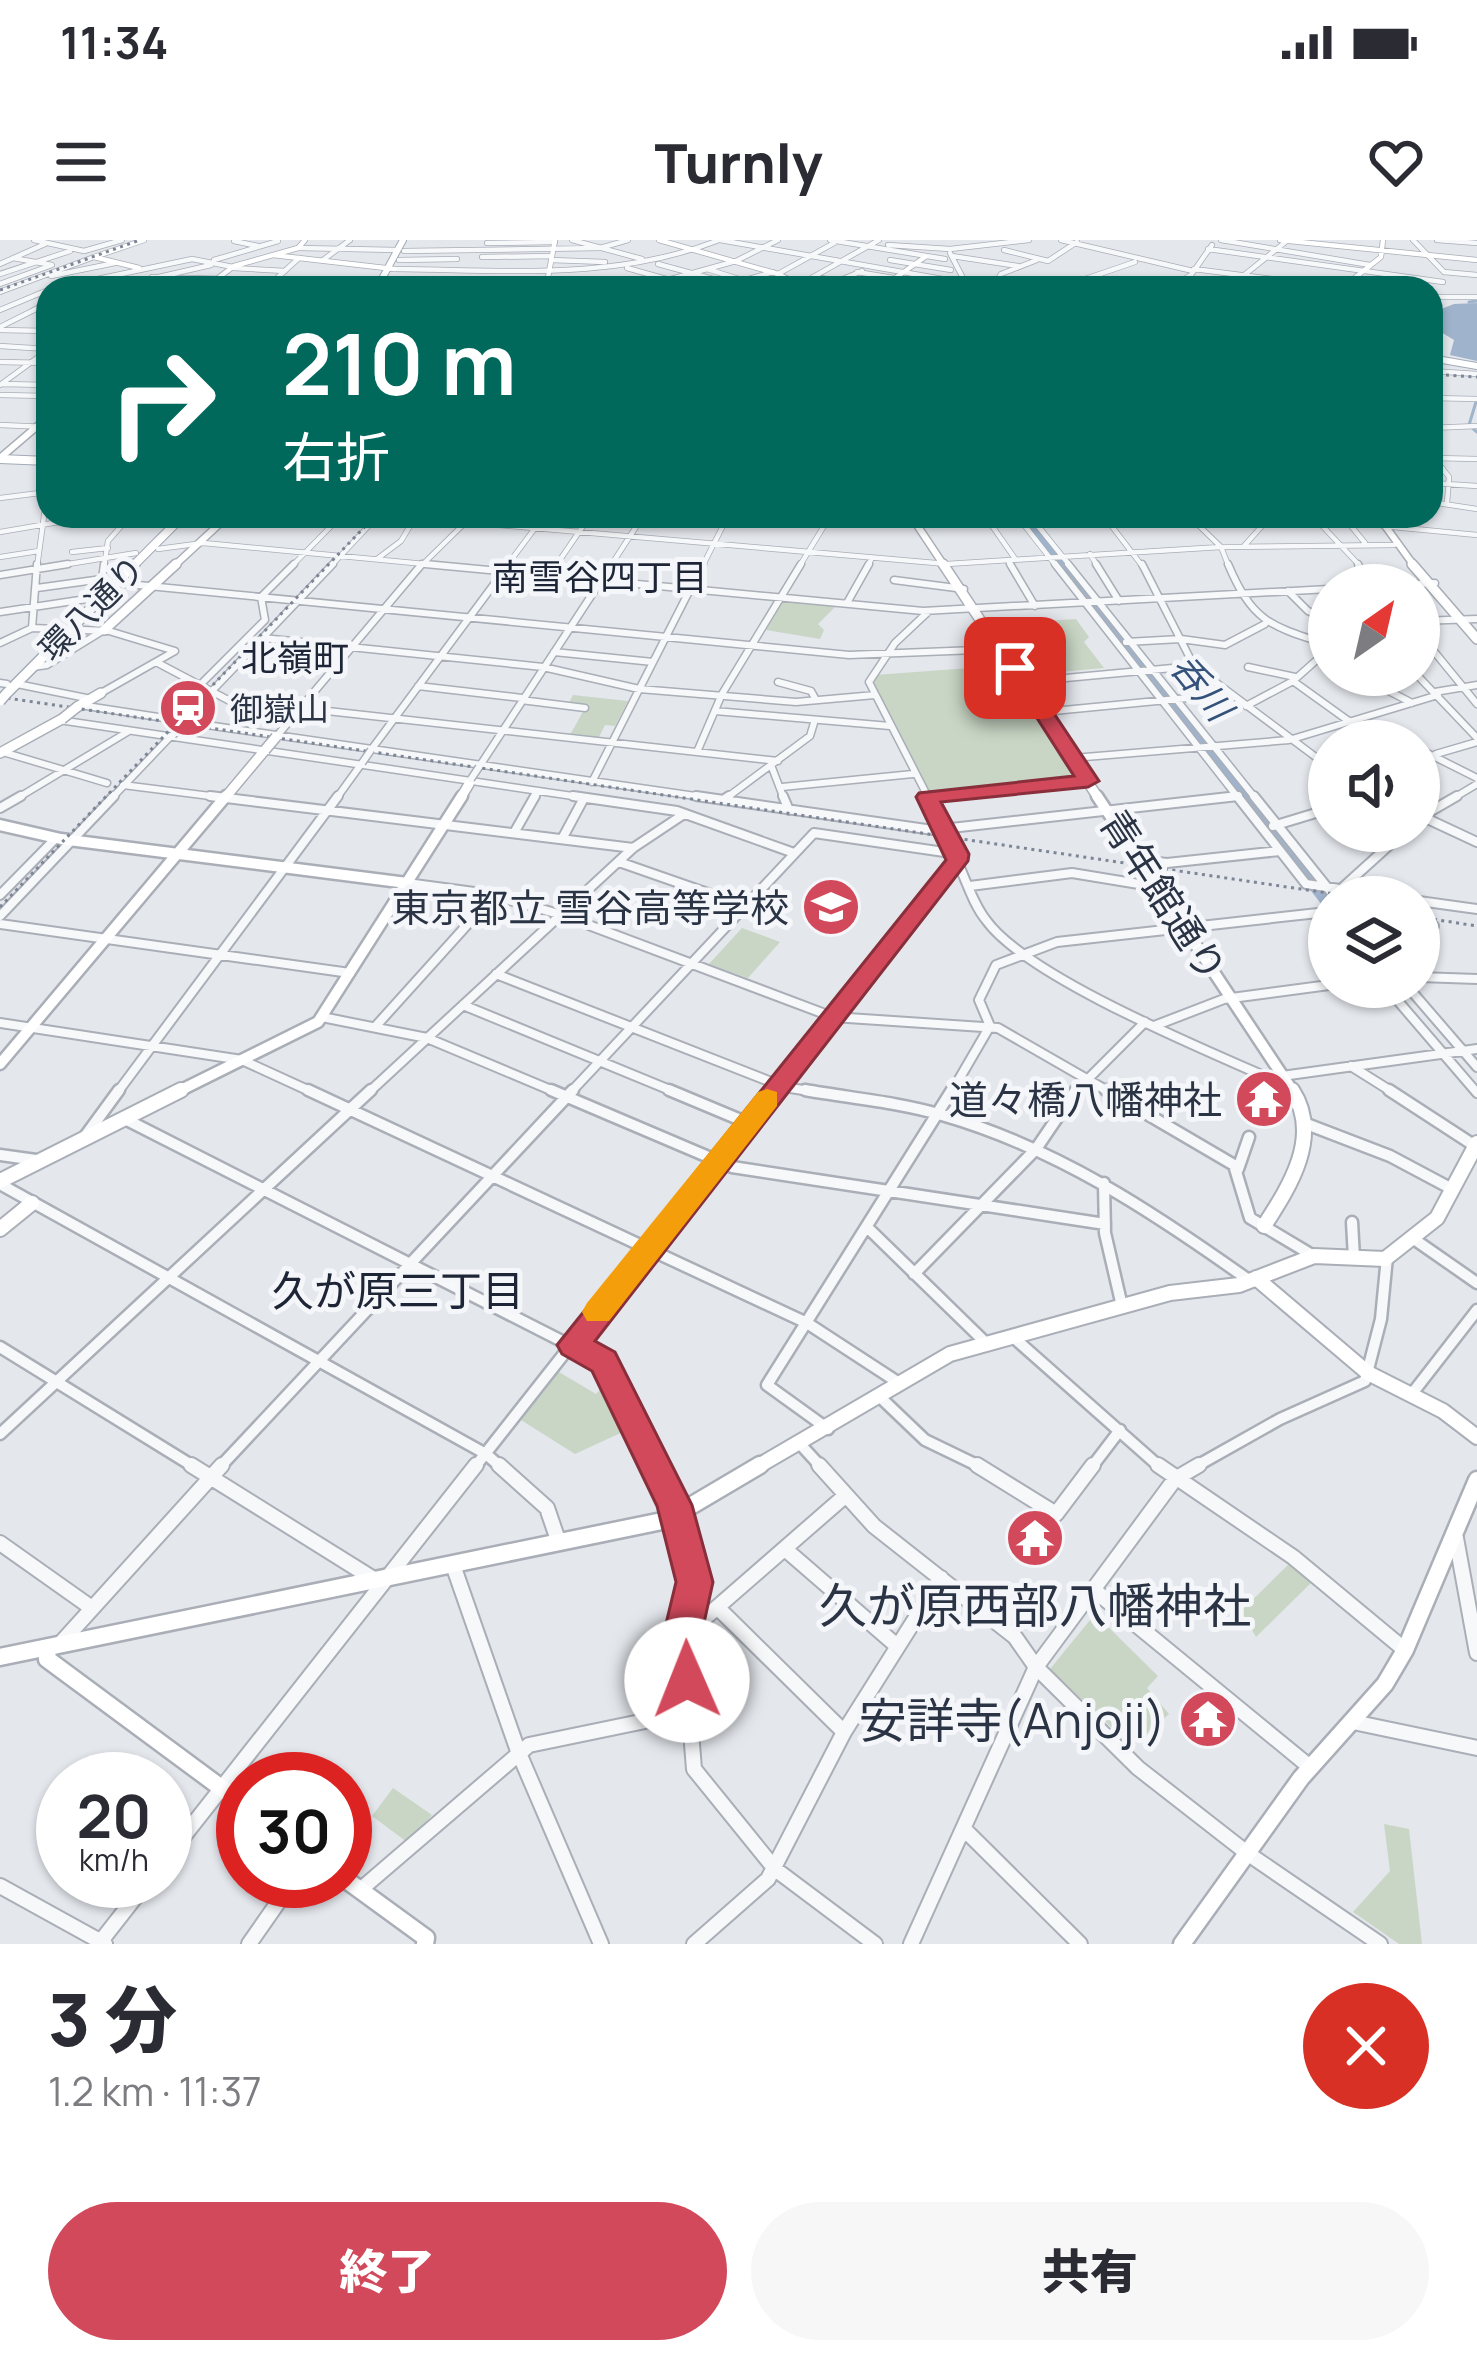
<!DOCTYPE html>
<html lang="ja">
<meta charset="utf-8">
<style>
:root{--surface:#fff;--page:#f7f7f7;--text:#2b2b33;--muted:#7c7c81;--accent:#d1495b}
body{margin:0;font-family:Manrope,"Noto Sans JP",sans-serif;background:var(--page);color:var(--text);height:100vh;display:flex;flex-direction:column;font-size:45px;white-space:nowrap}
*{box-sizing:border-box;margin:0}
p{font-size:39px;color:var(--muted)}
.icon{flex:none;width:66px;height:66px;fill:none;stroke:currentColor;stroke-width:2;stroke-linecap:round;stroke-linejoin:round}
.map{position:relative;height:1704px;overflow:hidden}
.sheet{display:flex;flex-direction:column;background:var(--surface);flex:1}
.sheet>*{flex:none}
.guide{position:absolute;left:36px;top:36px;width:1407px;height:252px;border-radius:36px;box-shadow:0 3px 9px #0004;background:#00695c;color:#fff;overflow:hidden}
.needle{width:78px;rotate:34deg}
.buttons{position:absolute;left:1308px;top:324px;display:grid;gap:24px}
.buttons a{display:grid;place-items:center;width:132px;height:132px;border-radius:50%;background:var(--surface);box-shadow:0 3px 9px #0004;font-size:60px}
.speed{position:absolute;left:36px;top:1512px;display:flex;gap:24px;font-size:60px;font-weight:700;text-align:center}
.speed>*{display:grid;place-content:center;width:156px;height:156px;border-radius:50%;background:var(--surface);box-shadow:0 3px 9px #0004;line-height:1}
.speed small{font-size:30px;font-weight:400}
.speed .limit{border:18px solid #d22;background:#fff;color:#111}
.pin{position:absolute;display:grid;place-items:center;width:102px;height:102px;color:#fff;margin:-51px;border-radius:24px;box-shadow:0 6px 18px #0006}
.me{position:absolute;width:132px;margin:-66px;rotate:359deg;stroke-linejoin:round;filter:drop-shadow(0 0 9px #0008)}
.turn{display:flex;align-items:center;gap:42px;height:252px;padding:0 48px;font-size:54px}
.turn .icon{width:156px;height:156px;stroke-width:2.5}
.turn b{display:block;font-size:84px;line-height:102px}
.round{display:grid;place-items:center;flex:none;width:126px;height:126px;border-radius:63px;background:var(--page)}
.headline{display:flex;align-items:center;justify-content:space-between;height:204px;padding:0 48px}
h1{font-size:72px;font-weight:800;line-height:90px}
.cta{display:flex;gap:24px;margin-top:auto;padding:24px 48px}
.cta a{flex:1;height:138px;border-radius:72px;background:var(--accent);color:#fff;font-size:48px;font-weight:800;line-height:138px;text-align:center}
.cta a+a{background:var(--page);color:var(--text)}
.status{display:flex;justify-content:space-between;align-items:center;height:84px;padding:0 60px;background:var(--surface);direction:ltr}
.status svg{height:33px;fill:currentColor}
header{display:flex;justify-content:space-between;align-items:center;height:156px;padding:0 48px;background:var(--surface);font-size:54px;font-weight:800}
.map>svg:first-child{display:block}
</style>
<div class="status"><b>11:34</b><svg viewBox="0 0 49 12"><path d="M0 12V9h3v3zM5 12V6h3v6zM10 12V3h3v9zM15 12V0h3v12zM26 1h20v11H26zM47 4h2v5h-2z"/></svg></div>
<header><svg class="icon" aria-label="menu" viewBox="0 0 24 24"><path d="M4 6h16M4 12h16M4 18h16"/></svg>Turnly<svg class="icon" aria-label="heart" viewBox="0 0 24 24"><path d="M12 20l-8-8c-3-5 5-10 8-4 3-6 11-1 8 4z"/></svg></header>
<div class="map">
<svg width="1477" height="1704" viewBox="0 0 1477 1704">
<rect width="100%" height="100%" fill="#e4e7ec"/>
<!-- green -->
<path fill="#c9d6c5" d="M785,358L838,364L818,384L824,390L820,399L766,390Z
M1076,379L1089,397L1084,402L1104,428L1048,433L1012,383Z
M1010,425L1082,536L926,552L871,442L875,435Z
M573,455L628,461L615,486L605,485L598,499L570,495L585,468L568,465Z
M742,688L780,702L748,738L709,724Z
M559,1132L596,1154L605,1144L627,1190L575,1214L521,1180Z
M1290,1323L1311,1343L1256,1397L1241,1371Z
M1095,1374L1158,1436L1147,1448L1169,1474L1132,1507L1050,1429Z
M393,1548L432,1575L407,1602L372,1576Z
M1384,1584L1409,1589L1422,1704H1399L1353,1672L1390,1631Z"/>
<!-- water -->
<path fill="#9fb4cc" d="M1477,63V121L1450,115L1454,100L1431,86V73L1454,64Z
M1019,276H1027L1330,657L1329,674Z"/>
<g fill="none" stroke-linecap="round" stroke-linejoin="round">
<!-- stream -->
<path stroke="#9fb4cc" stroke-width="3" d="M1469,62L1477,61
M1476,162L1469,185L1477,192"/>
<defs>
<path id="street-far4" d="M34,0L84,11L122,0
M572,0L642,19
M720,0L954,41
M830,0L945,19
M1061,0L1193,31
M1221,0L1370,25
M1413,0L1444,32
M1437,0L1477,3
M234,1L258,6
M487,3L555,2
M888,5L950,9
M299,8L397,10
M950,9L1029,0
M1208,9L1443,42
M1004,10L1048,21L1077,2
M404,11L600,8L628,0
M950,13L965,42H996
M952,16L1018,26
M482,17L552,16
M214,20L278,1
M323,20L350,0
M399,20L457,19
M551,20L605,22
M890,20L951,30
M0,24L45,4
M658,24L746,48
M233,28L285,31
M627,28L698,48
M394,29C503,30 616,41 719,0
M707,29L742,40
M1194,29L1342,48
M857,32L955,48
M1444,32L1477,35
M0,34L70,11
M778,34L834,3
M51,36L115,23
M152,37L380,43
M815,37L838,41L862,31
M858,39L868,41L860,45L874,48
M752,40L782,48
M1181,42L1221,48
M388,43L664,41L736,21L778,0
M0,44L52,25L13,18
M799,45L879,0
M55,48L192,19L233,27
M111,48L211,25
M266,48L299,18
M717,48L773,32
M1012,48L996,42L1001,34L1037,20
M1059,48L1135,22
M1170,48L1191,35L1212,5
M1228,48L1288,0
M0,52L94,17
M1432,57H1477
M0,70L48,50
M0,87L48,63
M0,90L48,91
M0,106L48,109
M0,122L48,123
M1431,131L1477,134
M2,144L48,145
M0,145L48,110
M0,155L48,156
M1431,158L1477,159
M0,185L48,187
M1431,188L1477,186
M1431,214L1449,237L1447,263
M1434,218L1477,219
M1431,243L1477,246
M0,258L48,252
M1431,262L1477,269
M833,276L920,283L1057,276
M1017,276L1057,327
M1030,276L1071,327
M1104,276L1143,327
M1158,276L1190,278
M1189,276L1221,307L1229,327
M1313,276L1361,327
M1343,276L1365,303
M988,280L1016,320
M465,282L947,324L1221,307L1394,305
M1383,286L1477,295
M0,292L94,276
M1244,306L1271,276
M158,309L203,303L456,327
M72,312L108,308
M1090,314L1098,327
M0,317L39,311
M377,319L401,301L416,276
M1008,320L1012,327
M37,327L48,247
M50,327L136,313
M104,327L108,301L130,276
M291,327L341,276
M330,327L378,276
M420,327L472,276
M506,327L544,276
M555,327L590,276
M610,327L643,276
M702,327L728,276
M799,327L830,276
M867,327L872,318"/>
<path id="street-far3" d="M37,324L32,388L109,391L175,411L101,453
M104,324L102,339L108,342
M425,324L923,371L1329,349
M1010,324L1035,366
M1055,324L1239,559
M1068,324L1256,559
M1096,324L1119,361
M1142,324L1194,426L1329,527
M1228,324C1253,383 1271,386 1329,405
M1358,324L1363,345
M0,335L68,324
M549,335L557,324
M894,340L964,349
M118,343L849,415L1002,409
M1399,345L1435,343
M37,348L102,339
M1288,351L1308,371L1329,380
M847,363L869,324
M929,371L895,403L869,442L929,559
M0,372L93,358
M1419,381L1477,379
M1419,393L1477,464
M263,398L543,427L639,449L796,462L875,455
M1126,402L1181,399L1225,405L1265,384
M0,403L32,388
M554,412L653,422
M156,422L228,460L778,521
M33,427L47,425L104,390
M1248,427L1295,437
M1358,435L1412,463
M1417,435L1477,498
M1293,441L1350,482L1395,501
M778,442L811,451L816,460
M1023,442L1194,426
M0,443L7,444
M17,444L91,459
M199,446L265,380L261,357L294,324
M418,446L522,458
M211,452L333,324
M1435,452L1477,445
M521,460L585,468
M80,465L171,479
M1246,466L1293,441L1329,409
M715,471L890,486
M1043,472L1229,454
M59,480L593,559
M186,482L716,559
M185,484L214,454
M276,497L422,324
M1419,509L1477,538
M371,510L509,324
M3,512L107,543
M697,512L722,454L801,324
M1436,514L1477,502
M1073,518L1289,500L1438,455
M771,525L784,559
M479,527L612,324
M592,542L703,324
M123,545L234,559
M782,547L913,534
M927,557L1088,541
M16,559L129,491
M111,559L170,497
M336,559L362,523
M534,559L538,551
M725,559L810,496L814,483
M1214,559L1238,556
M1452,559L1477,544"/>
<path id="street-far2" d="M210,556L633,608
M573,556L677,571L794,613
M696,556L933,590L1238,556
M783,556L789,570
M928,556L958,614
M1237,556L1306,644L1393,657
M1254,556L1335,657
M927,557L940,556
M723,560L729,556
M0,568L21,556
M1419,575L1477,602
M1419,578L1457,556
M1273,586L1329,569
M514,593L535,556
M562,599L584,558
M1140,620L1167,623L1280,611
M957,621C966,640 973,664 986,680C1028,739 1218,815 1289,847
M619,622L745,666
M407,643L489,654L562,675L833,777L998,788L1111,853
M970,646L1072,633L1157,647
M1341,649L1405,591
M0,655L56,598
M1419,661L1477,669
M0,676L114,556
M0,684L350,733
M1419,685L1434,686
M496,734L784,847L822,853
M1419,737L1477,739
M1386,747L1477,853
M1408,747L1477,827
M463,765L677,853
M322,777L427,798L558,853
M0,783L242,820L314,853
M990,786L979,760L996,725L1057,702L1327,672
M1154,786L1224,759L1329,745
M375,787L494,655
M1351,826L1394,853
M1282,836L1477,809
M117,853L338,556
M368,853L633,608L681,576
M570,853L814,593L958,614
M769,853L958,614
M951,853L990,786
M1074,853L1145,782"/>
<path id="street-far1" d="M308,850L807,1083L899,1143
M551,850L732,927L1105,984
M669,850L748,883
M805,850C850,858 898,862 942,875C1057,908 1153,972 1250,1041
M1106,850L1234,925L1250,978L1312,1015
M1389,850L1475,906
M125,879L603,1122L656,1228
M1304,883L1390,916L1452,949
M86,895L119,850
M0,915L36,920
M1238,929L1249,897
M1104,943L1105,993L1122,1066
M0,944L486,1214L502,1228
M1352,982L1354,1018
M869,989L987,1104
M1411,997L1477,1043
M914,1034L1036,909L1076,850
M1013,1097L1161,1228
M0,1107L196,1228
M1411,1155L1477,1070
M881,1158L925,1200L983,1228
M828,1189L767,1145L952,850
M0,1194L371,850
M801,1205L822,1228
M219,1228L573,850
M474,1228L772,850
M1091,1228L1120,1190
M1193,1228L1280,1179L1365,1141L1381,1079L1387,1017"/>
<path id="street" d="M191,1225L372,1338
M499,1225L547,1268L559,1303
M654,1225L674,1265L695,1342L683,1392L694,1529L775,1629L875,1704
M819,1225L874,1286L1015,1397L1036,1427L1138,1528L1247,1613L1380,1704
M977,1225L1056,1274L1093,1225
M1158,1225L1293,1317L1405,1410
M1456,1298L1477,1413
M0,1303L89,1366
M785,1309L897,1406
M453,1325L518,1511L601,1704
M1094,1350L1310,1527
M718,1368L844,1492
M683,1397L846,1255
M60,1404L222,1225
M1353,1482L1477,1508
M965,1590L1080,1704
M165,1620L476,1225
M0,1646L105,1704
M360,1650L529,1505L650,1480L691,1482
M101,1701L148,1641
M249,1704L293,1641
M694,1704L768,1639L844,1492L941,1338
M911,1704L1036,1427L1175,1239L1199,1225"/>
<path id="secondary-far5" d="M659,0L778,34L806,48
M1280,0L1477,20
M273,15L394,29
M139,28L94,17L144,0
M205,48L234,26L298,8L305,0
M546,48L555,0
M881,48L925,17
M1342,48L1381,17L1383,0"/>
<path id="secondary-far4" d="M0,218L48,177
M911,276L945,327
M1378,276L1415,327
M173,327L228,276"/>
<path id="secondary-far3" d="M943,324L1099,559
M1412,324L1477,399
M104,390L176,324
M77,467L101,453
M0,513L62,479
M224,559L265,510
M460,559L469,544"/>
<path id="secondary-far2" d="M1097,556L1294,853
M0,585L61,599L407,643
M0,824L226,556
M175,853L318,782L462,556"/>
<path id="secondary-far1" d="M0,941L181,850
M1264,986C1290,946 1322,896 1292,850
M0,989L32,963
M1256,1038L1368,1133L1443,1171L1477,1197
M755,1228L950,1114L1170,1053L1239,1045L1314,1016L1385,1019L1437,978L1477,903"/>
<path id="secondary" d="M48,1407L47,1419L243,1564
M0,1417L667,1280L760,1225
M345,1639L426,1698L425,1704
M1182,1704L1301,1538L1385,1444L1405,1410L1477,1240"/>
<path id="primary-far2" d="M377,48L403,0
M1431,118L1477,126"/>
<path id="primary-far1" d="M0,219L48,221
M132,327L183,276"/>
<path id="primary" d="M6,454L135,324"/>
</defs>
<!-- street-far4 casing -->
<use href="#street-far4" stroke="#a9aeb7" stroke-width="6"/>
<!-- street-far3 casing -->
<use href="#street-far3" stroke="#a9aeb7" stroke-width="9"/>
<!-- street-far2 casing -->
<use href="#street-far2" stroke="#a9aeb7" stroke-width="12"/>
<!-- street-far1 casing -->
<use href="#street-far1" stroke="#a9aeb7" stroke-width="15"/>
<!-- street casing -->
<use href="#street" stroke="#a9aeb7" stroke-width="18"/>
<!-- secondary-far5 casing -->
<use href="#secondary-far5" stroke="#a9aeb7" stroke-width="6"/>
<!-- secondary-far4 casing -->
<use href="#secondary-far4" stroke="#a9aeb7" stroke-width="9"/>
<!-- secondary-far3 casing -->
<use href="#secondary-far3" stroke="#a9aeb7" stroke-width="12"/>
<!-- secondary-far2 casing -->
<use href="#secondary-far2" stroke="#a9aeb7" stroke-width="15"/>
<!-- secondary-far1 casing -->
<use href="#secondary-far1" stroke="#a9aeb7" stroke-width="18"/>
<!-- secondary casing -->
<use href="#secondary" stroke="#a9aeb7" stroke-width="21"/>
<!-- primary-far2 casing -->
<use href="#primary-far2" stroke="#a3abb8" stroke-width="8"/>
<!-- primary-far1 casing -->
<use href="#primary-far1" stroke="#a3abb8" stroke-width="10"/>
<!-- primary casing -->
<use href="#primary" stroke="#a3abb8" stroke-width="12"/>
<!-- street-far4 -->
<use href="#street-far4" stroke="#f7f8fa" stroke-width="4.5"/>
<!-- street-far3 -->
<use href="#street-far3" stroke="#f7f8fa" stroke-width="6"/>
<!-- street-far2 -->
<use href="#street-far2" stroke="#f7f8fa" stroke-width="8"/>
<!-- street-far1 -->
<use href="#street-far1" stroke="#f7f8fa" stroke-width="10"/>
<!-- street -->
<use href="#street" stroke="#f7f8fa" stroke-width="14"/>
<!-- secondary-far5 -->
<use href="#secondary-far5" stroke="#fff" stroke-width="4.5"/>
<!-- secondary-far4 -->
<use href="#secondary-far4" stroke="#fff" stroke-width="6"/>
<!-- secondary-far3 -->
<use href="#secondary-far3" stroke="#fff" stroke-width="9"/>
<!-- secondary-far2 -->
<use href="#secondary-far2" stroke="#fff" stroke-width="10"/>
<!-- secondary-far1 -->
<use href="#secondary-far1" stroke="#fff" stroke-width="14"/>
<!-- secondary -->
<use href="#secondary" stroke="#fff" stroke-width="16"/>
<!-- primary-far2 -->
<use href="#primary-far2" stroke="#fff" stroke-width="6"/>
<!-- primary-far1 -->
<use href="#primary-far1" stroke="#fff" stroke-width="8"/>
<!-- primary -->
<use href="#primary" stroke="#fff" stroke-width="9"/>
<!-- rail -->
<path stroke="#7d8696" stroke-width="3" stroke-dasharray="3 4.5" stroke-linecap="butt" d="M0,50L140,0
M1431,134L1477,137
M0,457L1355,657
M0,667L375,276
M1419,677L1477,686"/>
<defs>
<path id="street-bridge" d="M173,495L185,484
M362,523L371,510
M471,539L479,527"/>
<path id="secondary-bridge" d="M62,479L77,467
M265,510L276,497"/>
<path id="primary-bridge" d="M0,461L6,454"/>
</defs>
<!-- street-bridge casing -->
<use href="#street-bridge" stroke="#a9aeb7" stroke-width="9" stroke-linecap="butt"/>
<!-- secondary-bridge casing -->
<use href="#secondary-bridge" stroke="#a9aeb7" stroke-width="12" stroke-linecap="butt"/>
<!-- primary-bridge casing -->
<use href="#primary-bridge" stroke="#a3abb8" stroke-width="12" stroke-linecap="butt"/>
<!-- street-bridge -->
<use href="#street-bridge" stroke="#f7f8fa" stroke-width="6"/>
<!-- secondary-bridge -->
<use href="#secondary-bridge" stroke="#fff" stroke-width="9"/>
<!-- primary-bridge -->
<use href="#primary-bridge" stroke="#fff" stroke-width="9"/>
</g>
<!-- route -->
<path fill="#d1495b" stroke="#882f3b" stroke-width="3" d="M1008,424H1021L1099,541L1088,547L941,562L969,614L968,621L595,1101L615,1112L692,1265L713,1342L702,1392L706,1440L701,1453L687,1459L673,1453L664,1392L676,1342L657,1266L592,1131L562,1114L557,1105L946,620L916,557L919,553L1074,536L1005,428Z"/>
<!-- slow -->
<path fill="#f59e0b" d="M767,849L777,852V866L609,1081H587L582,1072L587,1063L758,852Z"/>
<!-- icons -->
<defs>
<symbol id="station-disc" viewBox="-11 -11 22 22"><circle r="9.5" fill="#d1495b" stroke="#f4f6f9"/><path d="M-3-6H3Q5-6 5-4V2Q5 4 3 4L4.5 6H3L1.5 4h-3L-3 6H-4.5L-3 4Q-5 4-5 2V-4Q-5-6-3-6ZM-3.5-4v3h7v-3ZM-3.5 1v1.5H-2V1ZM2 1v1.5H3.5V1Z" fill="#fff"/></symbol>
<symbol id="school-disc" viewBox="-11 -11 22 22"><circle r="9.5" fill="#d1495b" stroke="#f4f6f9"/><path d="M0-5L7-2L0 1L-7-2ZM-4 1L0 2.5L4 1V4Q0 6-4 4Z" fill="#fff"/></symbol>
<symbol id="temple-disc" viewBox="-11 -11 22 22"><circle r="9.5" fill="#d1495b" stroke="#f4f6f9"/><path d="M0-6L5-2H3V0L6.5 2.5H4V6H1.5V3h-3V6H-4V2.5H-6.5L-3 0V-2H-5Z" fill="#fff"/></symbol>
</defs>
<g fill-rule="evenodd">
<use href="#station-disc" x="155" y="435" width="66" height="66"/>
<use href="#school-disc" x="798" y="634" width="66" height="66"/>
<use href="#temple-disc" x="1231" y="826" width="66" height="66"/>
<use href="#temple-disc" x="1002" y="1265" width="66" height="66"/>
<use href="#temple-disc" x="1175" y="1446" width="66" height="66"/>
</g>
<g text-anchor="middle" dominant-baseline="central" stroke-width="10" stroke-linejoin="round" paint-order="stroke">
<!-- far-street labels -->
<g font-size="33" fill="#2b3445" stroke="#f4f6f9">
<text transform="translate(91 368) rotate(-45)">環八通り</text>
</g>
<!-- far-poi labels -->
<g font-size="33" fill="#2b3445" stroke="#f4f6f9" text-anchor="start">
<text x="230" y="468">御嶽山</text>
</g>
<!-- far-neighbourhood labels -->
<g font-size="36" fill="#1d2536" stroke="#f4f6f9">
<text x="600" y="336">南雪谷四丁目</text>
<text x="295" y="417">北嶺町</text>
</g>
<!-- far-water labels -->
<g font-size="36" font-style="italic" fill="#34527a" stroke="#f4f6f9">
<text transform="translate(1202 447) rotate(51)">呑川</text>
</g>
<!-- street labels -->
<g font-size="39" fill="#2b3445" stroke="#f4f6f9">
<text transform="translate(1164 655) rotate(57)">青年館通り</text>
</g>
<!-- poi labels -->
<g font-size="39" fill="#2b3445" stroke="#f4f6f9" text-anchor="end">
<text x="789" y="667">東京都立 雪谷高等学校</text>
<text x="1222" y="859">道々橋八幡神社</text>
</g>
<!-- neighbourhood labels -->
<g font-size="42" fill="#1d2536" stroke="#f4f6f9">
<text x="398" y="1050">久が原三丁目</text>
</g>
<!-- near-poi labels -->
<g font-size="48" fill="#2b3445" stroke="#f4f6f9">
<text x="1035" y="1364">久が原西部八幡神社</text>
<text x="1166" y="1479" text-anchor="end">安詳寺(Anjoji)</text>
</g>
</g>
</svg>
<div class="buttons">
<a><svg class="needle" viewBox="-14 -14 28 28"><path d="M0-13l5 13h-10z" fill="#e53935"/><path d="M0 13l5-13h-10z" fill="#7c7c81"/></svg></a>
<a><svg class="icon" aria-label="sound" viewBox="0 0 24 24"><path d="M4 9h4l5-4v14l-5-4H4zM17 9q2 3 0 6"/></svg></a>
<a><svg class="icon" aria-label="layers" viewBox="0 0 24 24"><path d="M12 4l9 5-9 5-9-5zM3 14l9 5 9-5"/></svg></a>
</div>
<div class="speed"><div>20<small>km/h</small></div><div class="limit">30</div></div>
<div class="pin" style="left:1015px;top:428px;background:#d93025"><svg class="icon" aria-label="arrive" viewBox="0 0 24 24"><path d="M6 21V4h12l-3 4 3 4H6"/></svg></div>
<svg class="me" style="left:687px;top:1440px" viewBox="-20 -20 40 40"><circle r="19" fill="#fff"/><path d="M0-13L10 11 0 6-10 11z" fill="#d1495b"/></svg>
<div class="guide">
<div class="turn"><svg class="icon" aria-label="right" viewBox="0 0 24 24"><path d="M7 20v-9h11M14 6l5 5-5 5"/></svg><div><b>210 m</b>右折</div></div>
</div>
</div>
<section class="sheet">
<div class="headline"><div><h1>3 分</h1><p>1.2 km · 11:37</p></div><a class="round" style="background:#d93025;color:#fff"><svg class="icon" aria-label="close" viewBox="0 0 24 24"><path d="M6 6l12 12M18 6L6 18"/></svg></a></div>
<div class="cta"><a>終了</a><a>共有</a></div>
</section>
